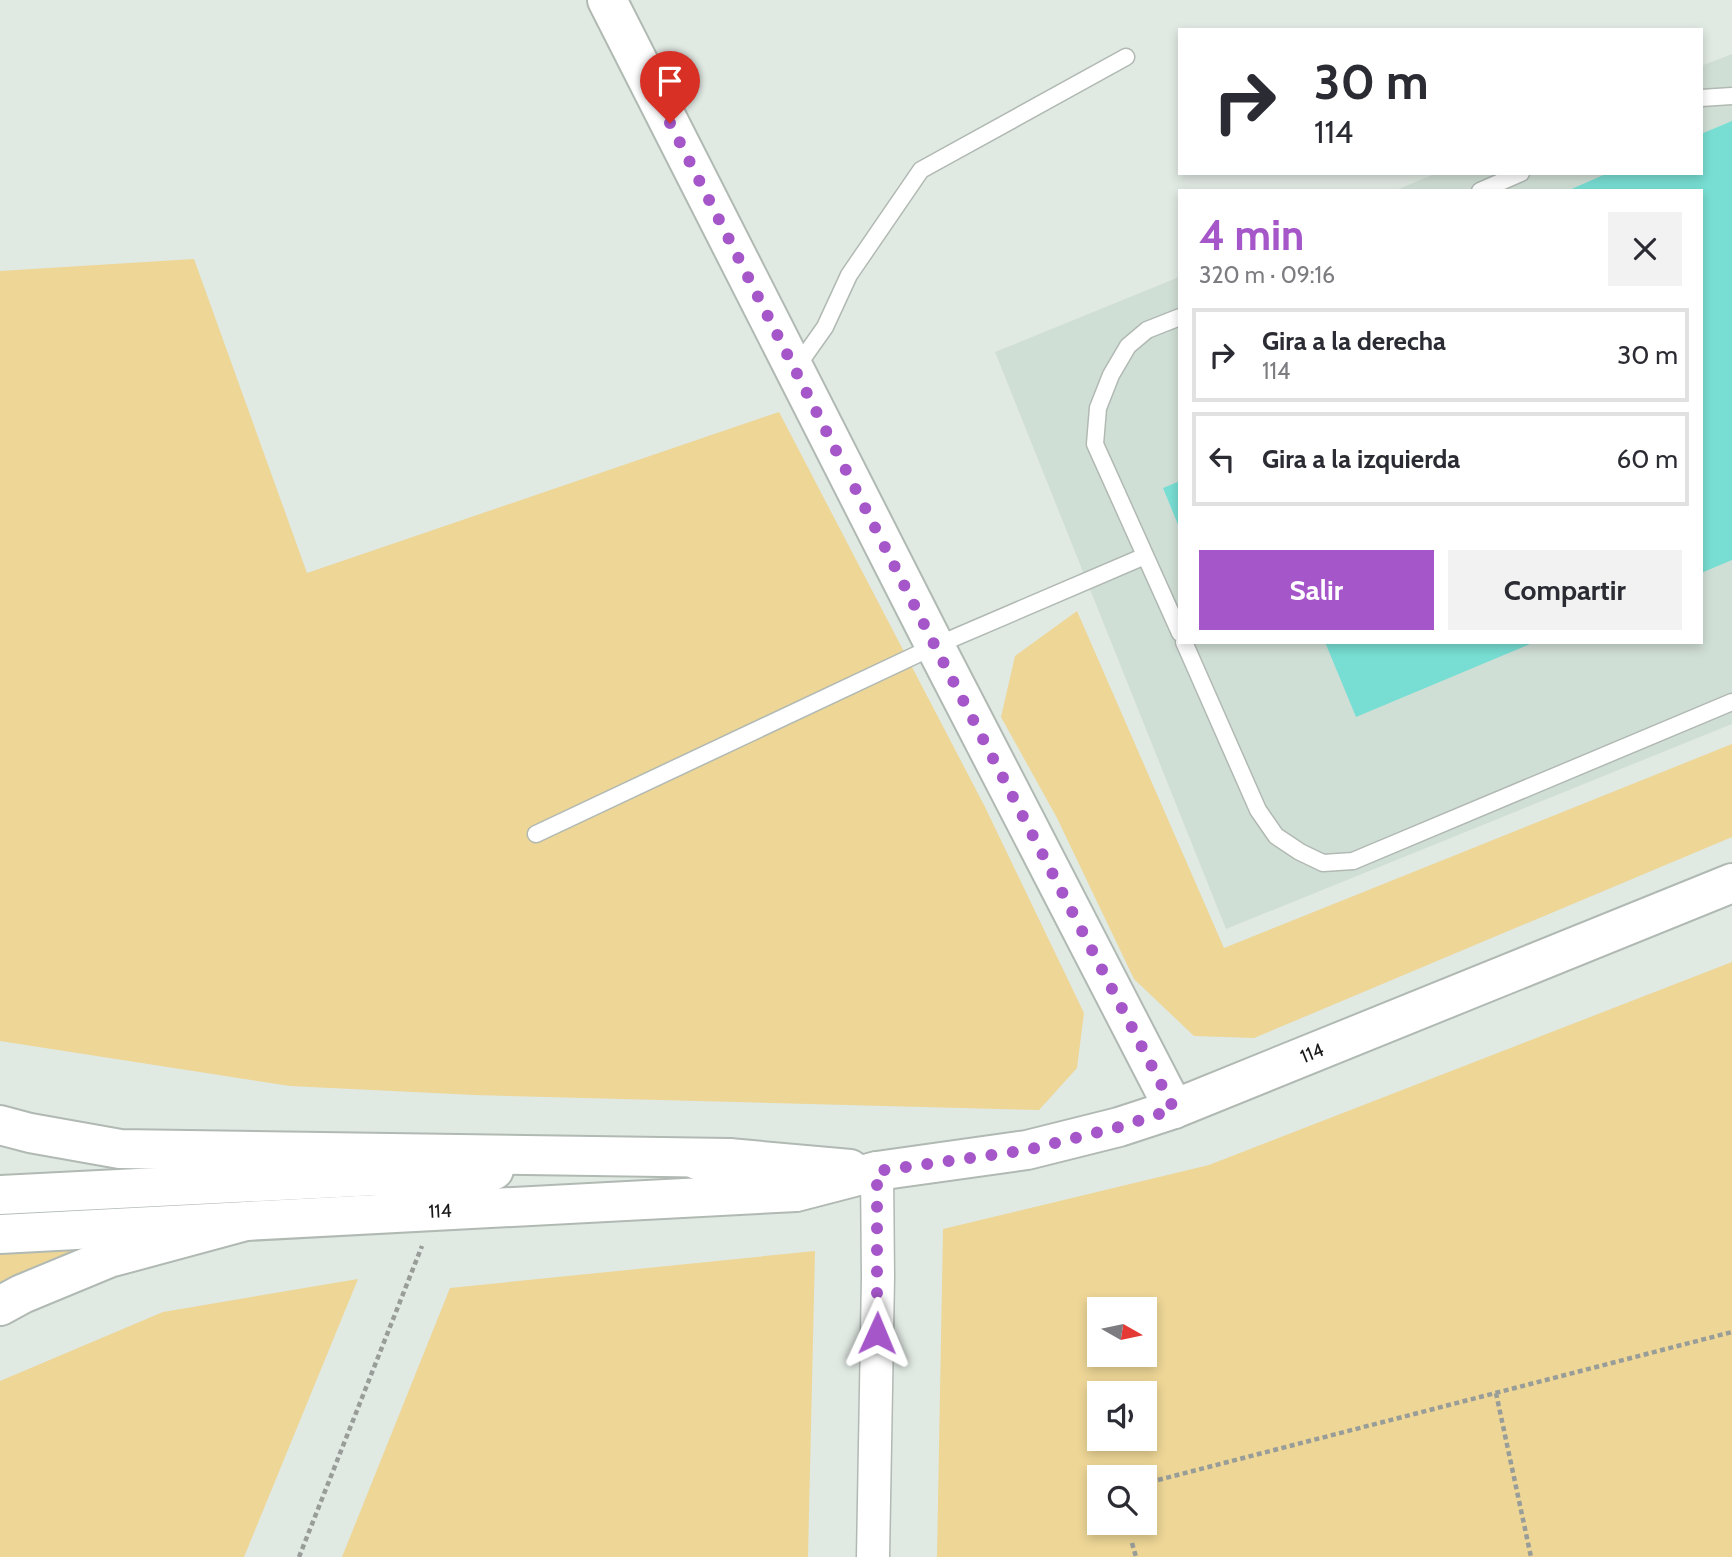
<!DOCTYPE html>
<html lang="es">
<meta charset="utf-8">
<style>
:root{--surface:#fff;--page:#f2f2f3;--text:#2b2b33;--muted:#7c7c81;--line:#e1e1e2;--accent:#a556c8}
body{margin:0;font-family:Cabin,sans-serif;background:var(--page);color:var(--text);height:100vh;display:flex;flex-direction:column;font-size:26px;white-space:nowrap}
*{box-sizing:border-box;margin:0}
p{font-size:23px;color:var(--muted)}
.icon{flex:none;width:38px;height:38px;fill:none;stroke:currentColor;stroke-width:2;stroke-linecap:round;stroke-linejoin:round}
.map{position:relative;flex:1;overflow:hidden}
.panel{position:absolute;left:1178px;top:189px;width:525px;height:455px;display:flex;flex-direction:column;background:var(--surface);border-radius:0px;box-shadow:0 4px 10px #0003}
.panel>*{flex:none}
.hud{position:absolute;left:1178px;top:28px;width:525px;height:147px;border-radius:0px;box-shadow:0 4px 10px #0003;background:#fff;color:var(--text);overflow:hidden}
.needle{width:46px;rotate:99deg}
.fabs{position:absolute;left:1087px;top:1297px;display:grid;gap:14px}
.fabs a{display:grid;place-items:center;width:70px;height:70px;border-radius:0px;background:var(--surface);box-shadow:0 4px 10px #0003;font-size:35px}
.pin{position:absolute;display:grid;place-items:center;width:60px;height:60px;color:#fff;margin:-72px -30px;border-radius:50% 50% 50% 0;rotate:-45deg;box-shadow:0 0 7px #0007}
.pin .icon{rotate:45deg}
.me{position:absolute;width:77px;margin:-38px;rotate:1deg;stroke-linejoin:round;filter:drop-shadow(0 0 5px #0008)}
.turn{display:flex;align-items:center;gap:24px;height:147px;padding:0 21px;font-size:32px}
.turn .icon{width:91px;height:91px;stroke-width:2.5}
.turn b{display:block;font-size:49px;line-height:60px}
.round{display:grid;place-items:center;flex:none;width:74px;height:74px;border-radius:0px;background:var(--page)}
.summary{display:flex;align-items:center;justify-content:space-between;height:119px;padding:0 21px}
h1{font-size:42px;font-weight:700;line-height:52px;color:var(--accent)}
.action{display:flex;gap:14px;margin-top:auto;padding:14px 21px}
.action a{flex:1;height:80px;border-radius:0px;background:var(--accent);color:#fff;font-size:28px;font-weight:700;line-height:80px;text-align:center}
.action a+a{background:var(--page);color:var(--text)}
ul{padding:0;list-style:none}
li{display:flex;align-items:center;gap:21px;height:94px;margin:0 14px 10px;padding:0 7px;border:4px solid var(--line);border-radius:0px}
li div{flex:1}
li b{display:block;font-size:26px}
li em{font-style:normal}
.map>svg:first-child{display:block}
</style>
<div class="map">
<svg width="1732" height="1557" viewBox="0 0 1732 1557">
<rect width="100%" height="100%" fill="#e1e9e3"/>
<!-- built -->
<path fill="#d0dfd5" d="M1732,54V724L1226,929L995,352L1179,277L1180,642H1701V191H1394L1437,173H1701V66Z"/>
<!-- green -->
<path fill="#edd696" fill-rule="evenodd" d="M194,259L307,573L779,412L985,807L1084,1013L1077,1068L1039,1110L475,1095L290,1086L0,1041V271Z
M1077,611L1224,948L1732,744V837L1254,1038L1194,1036L1134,979L1057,818L1001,717L1015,656Z
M1732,962V1557H937L943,1229L1209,1165ZM1099,1309H1144V1354H1099ZM1144,1393V1438H1099V1393ZM1144,1477V1522H1099V1477Z
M87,1246L0,1285V1252Z
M815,1251L808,1557H342L450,1288Z
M358,1279L244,1557H0V1381L163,1312Z"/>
<!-- building -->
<path fill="#78ded3" d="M1732,121V560L1701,573V191H1567L1608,173H1701V134Z
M1180,481V527H1179L1163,488Z
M1325,642H1535L1356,717Z"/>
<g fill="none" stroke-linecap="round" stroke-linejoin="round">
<defs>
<path id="service" d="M1701,98L1732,96
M1480,191L1521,173
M1180,317L1147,330L1128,346L1111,375L1098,408L1095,444L1180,633
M796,368L825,327L849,275L921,170L1126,57
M1184,642L1258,810L1276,836L1300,852L1323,863L1353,861L1732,702
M536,834L935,646L1145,556"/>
<path id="minor" d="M873,1557L878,1277L877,1171"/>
<path id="tertiary" d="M607,0L935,646L1174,1109"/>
<path id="secondary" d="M877,1171L1027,1150L1119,1127L1174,1109L1732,883"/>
<path id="trunk" d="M697,1160L729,1158L850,1169
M0,1195L494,1170
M0,1234L796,1192L877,1171"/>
<path id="motorway" d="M0,1125L30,1133L120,1149L729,1158
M0,1306L22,1294L109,1258L246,1221"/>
</defs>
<!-- service casing -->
<use href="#service" stroke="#b1b9b3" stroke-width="19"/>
<!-- minor casing -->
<use href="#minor" stroke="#b1b9b3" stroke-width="35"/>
<!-- tertiary casing -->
<use href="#tertiary" stroke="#b1b9b3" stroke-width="42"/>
<!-- secondary casing -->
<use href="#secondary" stroke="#b1b9b3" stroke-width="42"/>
<!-- trunk casing -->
<use href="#trunk" stroke="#b1b9b3" stroke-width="42"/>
<!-- motorway casing -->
<use href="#motorway" stroke="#b1b9b3" stroke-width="42"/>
<!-- path -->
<path stroke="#989d99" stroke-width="4.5" stroke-dasharray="5 3.5" stroke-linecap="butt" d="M1496,1393L1531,1557
M1158,1480L1732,1332
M1132,1543L1136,1557
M299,1557L422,1246"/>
<!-- service -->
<use href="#service" stroke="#fff" stroke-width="16"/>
<!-- minor -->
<use href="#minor" stroke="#fff" stroke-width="32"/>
<!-- tertiary -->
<use href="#tertiary" stroke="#fff" stroke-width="38"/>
<!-- secondary -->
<use href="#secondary" stroke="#fff" stroke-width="38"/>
<!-- trunk -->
<use href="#trunk" stroke="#fff" stroke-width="38"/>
<!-- motorway -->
<use href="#motorway" stroke="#fff" stroke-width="38"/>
</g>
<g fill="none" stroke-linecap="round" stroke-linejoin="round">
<!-- route -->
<path stroke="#a556c8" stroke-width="12" stroke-dasharray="0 21.6" d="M670,123L935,646L1174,1109L1119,1127L1027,1150L877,1171V1333"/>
</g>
<g text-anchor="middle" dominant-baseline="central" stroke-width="5" stroke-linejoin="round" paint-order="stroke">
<!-- street labels -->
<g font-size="19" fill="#181a18" stroke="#fff">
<text transform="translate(1312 1053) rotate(-22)">114</text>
<text transform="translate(440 1211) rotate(-3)">114</text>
</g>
</g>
</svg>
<div class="fabs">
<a><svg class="needle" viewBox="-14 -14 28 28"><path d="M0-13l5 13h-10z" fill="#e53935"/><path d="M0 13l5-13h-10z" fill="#7c7c81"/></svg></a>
<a><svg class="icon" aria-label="sound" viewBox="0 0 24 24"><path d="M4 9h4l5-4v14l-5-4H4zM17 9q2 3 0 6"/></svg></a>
<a><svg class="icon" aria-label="search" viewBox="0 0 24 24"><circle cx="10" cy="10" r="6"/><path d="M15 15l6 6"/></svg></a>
</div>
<div class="pin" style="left:670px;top:123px;background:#d93025"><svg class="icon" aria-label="arrive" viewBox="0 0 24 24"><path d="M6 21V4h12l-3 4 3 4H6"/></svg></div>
<svg class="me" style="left:877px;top:1333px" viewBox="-20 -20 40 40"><path d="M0-17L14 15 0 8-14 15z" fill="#a556c8" stroke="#fff" stroke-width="4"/></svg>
<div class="hud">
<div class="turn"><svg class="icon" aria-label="right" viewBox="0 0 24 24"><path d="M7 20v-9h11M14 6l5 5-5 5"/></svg><div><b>30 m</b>114</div></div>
</div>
<section class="panel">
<div class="summary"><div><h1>4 min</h1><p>320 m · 09:16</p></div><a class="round"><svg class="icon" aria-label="close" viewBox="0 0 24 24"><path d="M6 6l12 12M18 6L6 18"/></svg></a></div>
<ul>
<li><svg class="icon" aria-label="right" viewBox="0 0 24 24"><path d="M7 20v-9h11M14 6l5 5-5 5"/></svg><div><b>Gira a la derecha</b><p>114</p></div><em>30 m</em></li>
<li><svg class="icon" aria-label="left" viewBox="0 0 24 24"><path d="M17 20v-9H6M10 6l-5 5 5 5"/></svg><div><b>Gira a la izquierda</b></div><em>60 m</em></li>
</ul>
<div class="action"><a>Salir</a><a>Compartir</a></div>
</section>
</div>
